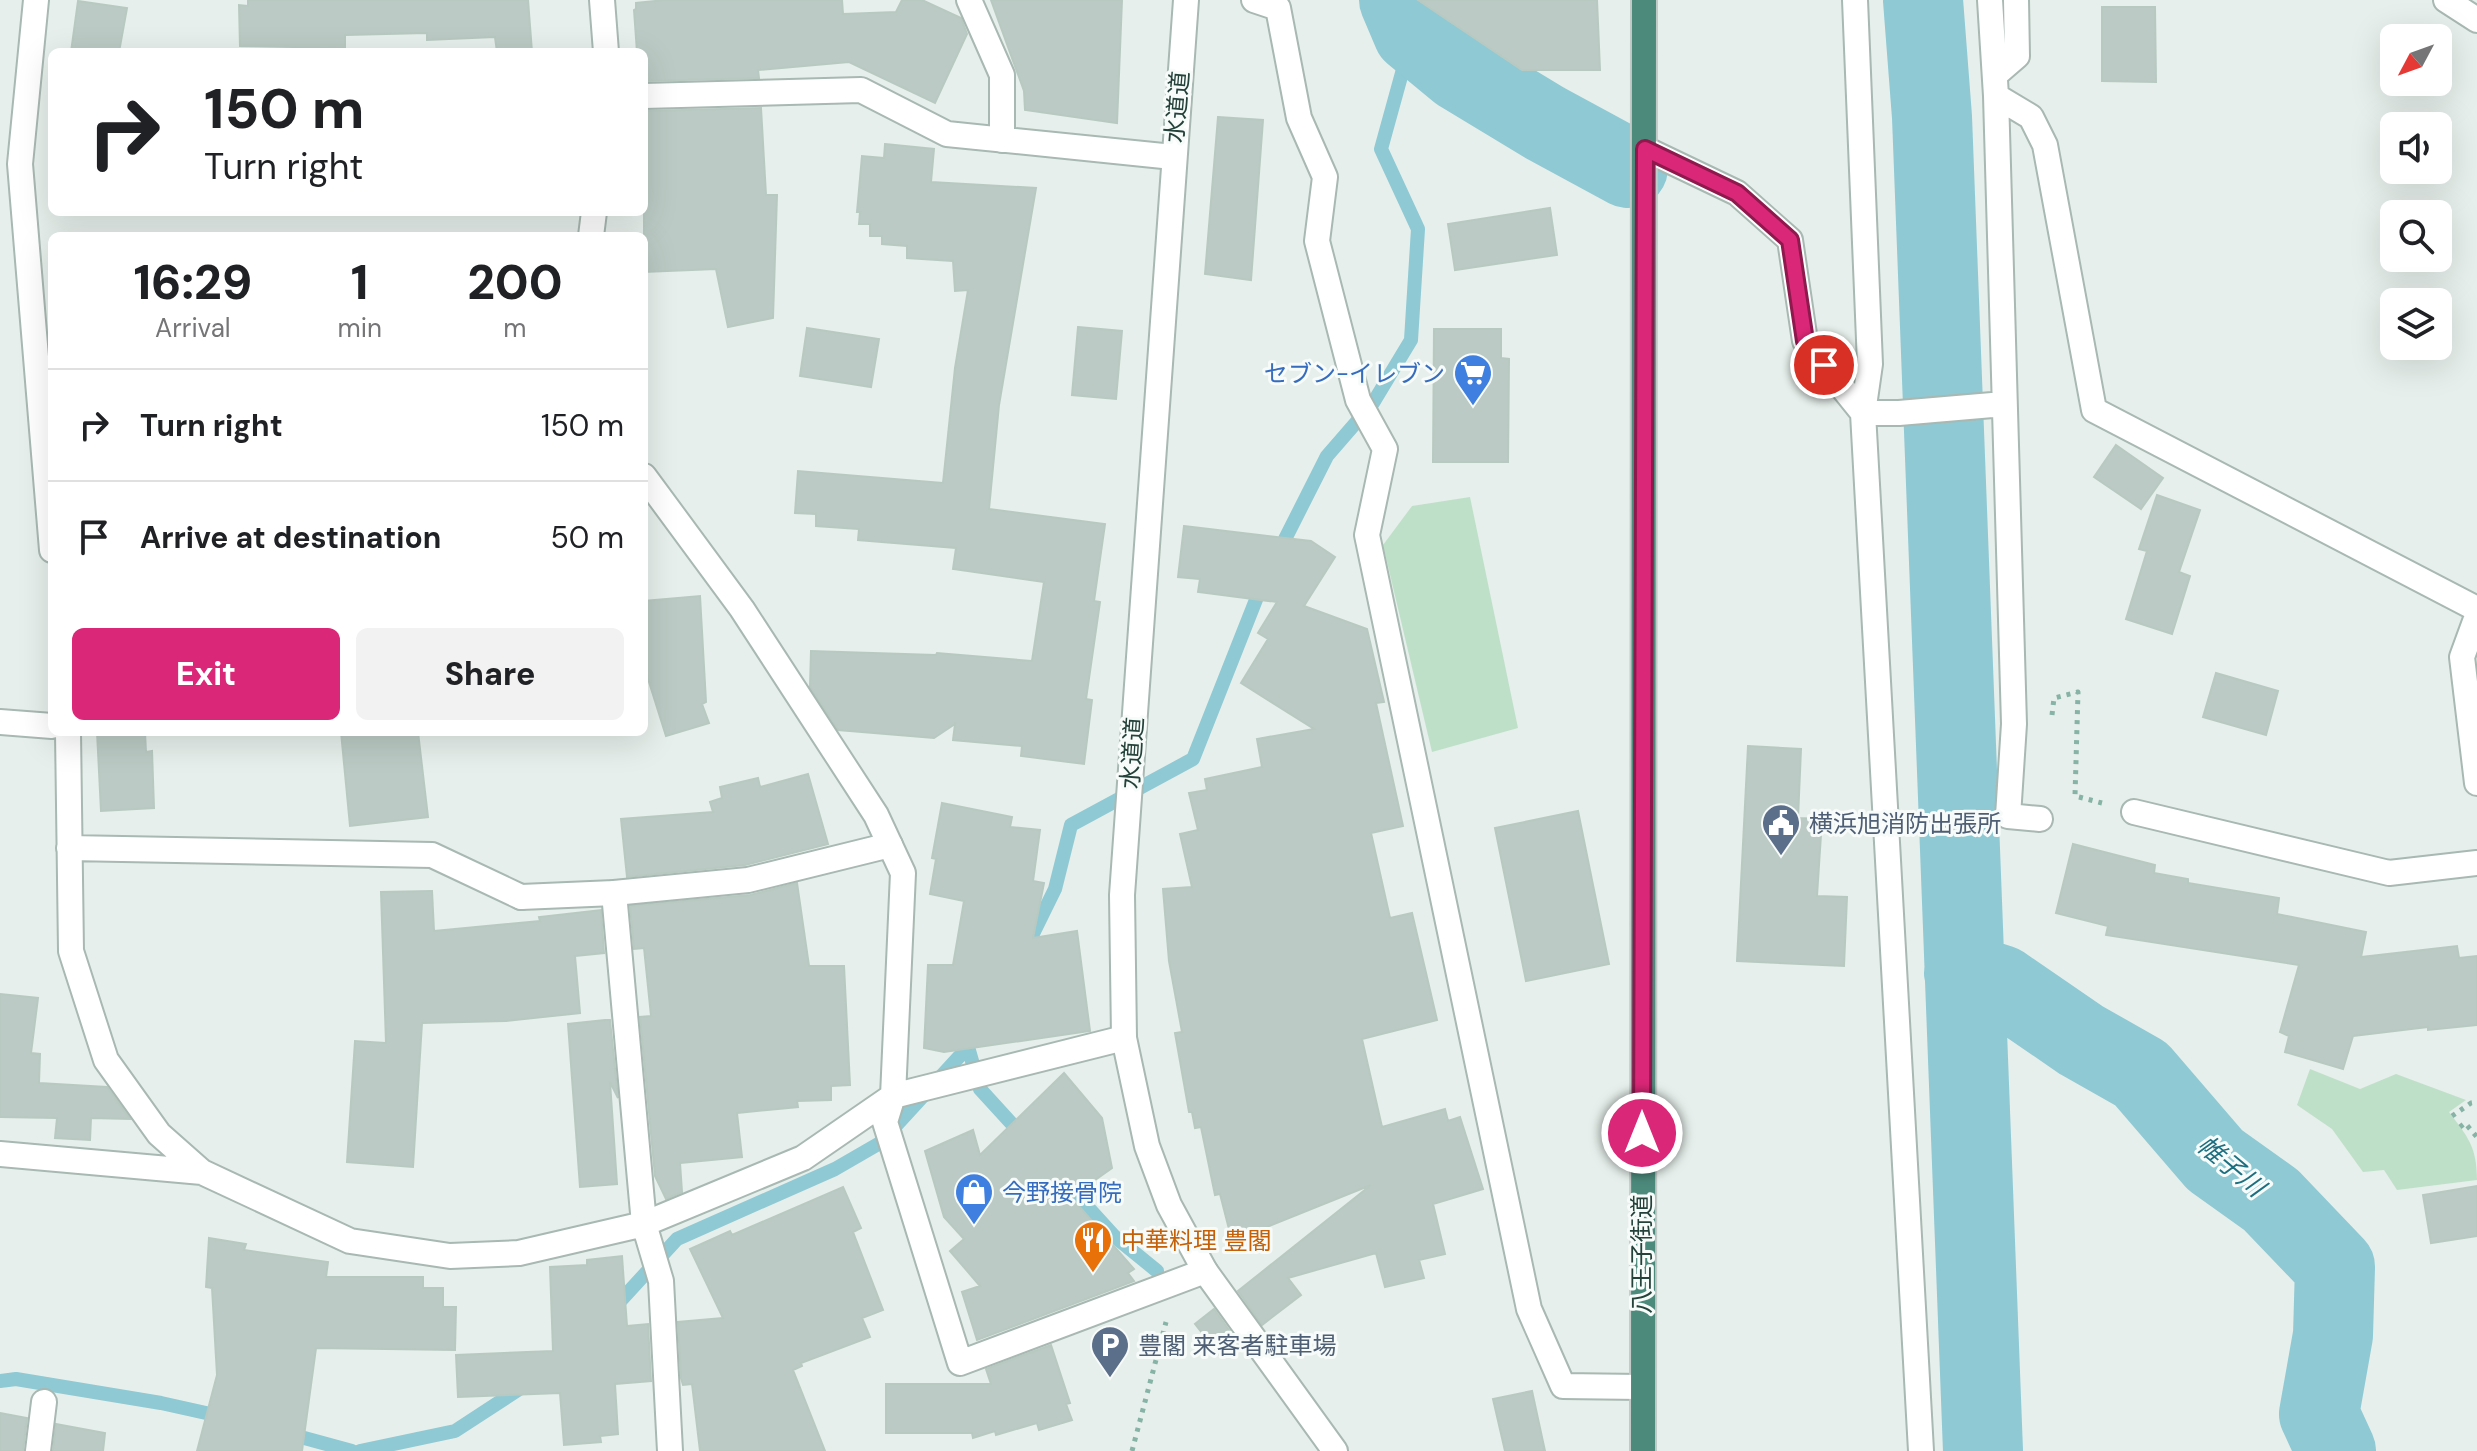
<!DOCTYPE html>
<meta charset="utf-8">
<style>
:root{--surface:#fff;--page:#f2f2f2;--text:#202124;--muted:#757577;--line:#e0e0e0;--accent:#db2777}
body{margin:0;font-family:"DM Sans","Noto Sans JP",sans-serif;background:var(--page);color:var(--text);height:100vh;display:flex;flex-direction:column;font-size:30px;white-space:nowrap}
*{box-sizing:border-box;margin:0}
p{font-size:26px;color:var(--muted)}
.icon{flex:none;width:44px;height:44px;fill:none;stroke:currentColor;stroke-width:2;stroke-linecap:round;stroke-linejoin:round}
.map{position:relative;flex:1;overflow:hidden}
.sheet{position:absolute;left:48px;top:232px;width:600px;height:504px;display:flex;flex-direction:column;background:var(--surface);border-radius:12px;box-shadow:0 8px 32px #0002}
.sheet>*{flex:none}
.top-card{position:absolute;left:48px;top:48px;width:600px;height:168px;border-radius:12px;box-shadow:0 8px 32px #0002;background:#fff;color:var(--text);overflow:hidden}
.needle{width:52px;rotate:229deg}
.tools{position:absolute;left:2380px;top:24px;display:grid;gap:16px}
.tools a{display:grid;place-items:center;width:72px;height:72px;border-radius:12px;background:var(--surface);box-shadow:0 8px 32px #0002;font-size:40px}
.pin{position:absolute;display:grid;place-items:center;width:68px;height:68px;color:#fff;margin:-34px;border:4px solid #fff;border-radius:50%;box-shadow:0 2px 8px #0007}
.me{position:absolute;width:88px;margin:-44px;rotate:0deg;stroke-linejoin:round;filter:drop-shadow(0 0 6px #0008)}
.turn{display:flex;align-items:center;gap:28px;height:168px;padding:0 24px;font-size:36px}
.turn .icon{width:104px;height:104px;stroke-width:2.5}
.turn b{display:block;font-size:56px;line-height:68px}
.eta{display:flex;justify-content:space-evenly;align-items:center;height:136px;text-align:center}
.eta b{font-size:48px;font-weight:800;line-height:56px}
.action{display:flex;gap:16px;margin-top:auto;padding:16px 24px}
.action a{flex:1;height:92px;border-radius:12px;background:var(--accent);color:#fff;font-size:32px;font-weight:800;line-height:92px;text-align:center}
.action a+a{background:var(--page);color:var(--text)}
ul{padding:0;list-style:none}
li{display:flex;align-items:center;gap:24px;height:112px;padding:0 24px;border-top:2px solid var(--line)}
li div{flex:1}
li b{display:block;font-size:30px}
li em{font-style:normal}
.map>svg:first-child{display:block}
</style>
<div class="map">
<svg width="2477" height="1451" viewBox="0 0 2477 1451">
<rect width="100%" height="100%" fill="#e6efeb"/>
<!-- green -->
<path fill="#bfe0c8" d="M1470,497L1518,728L1432,752L1383,545L1412,506Z
M2310,1069L2360,1089L2396,1074L2466,1100L2449,1112C2468,1137 2477,1147 2477,1180L2397,1190L2384,1170L2363,1172L2332,1129L2297,1105Z"/>
<g fill="none" stroke-linecap="round" stroke-linejoin="round">
<!-- stream -->
<path stroke="#8ec9d4" stroke-width="14" d="M1278,553L1327,456L1373,403L1411,340L1418,229L1381,149L1413,33
M1025,950L1055,889L1071,825L1193,759L1263,582
M976,1033L968,1047L980,1089L1023,1136
M1064,1181L1114,1236L1157,1271
M612,1310L677,1239L835,1169L880,1143L968,1047
M0,1381L16,1379L161,1403L224,1417
M286,1433L352,1451
M360,1451L455,1431L524,1386"/>
<!-- river -->
<path stroke="#8ec9d4" stroke-width="80" d="M1399,0L1413,33L1459,71L1545,123L1628,168
M1923,0L1932,117L1983,1451
M1964,973L2001,985L2081,1040L2141,1074L2215,1160L2271,1200L2335,1267L2333,1335L2319,1414L2336,1451"/>
</g>
<!-- building -->
<path fill="#bbcac4" stroke="#b8c9c2" stroke-width="2" d="M248,0H528L532,52H497L495,37L427,40V33L345,35V48L240,46L239,5L248,6Z
M665,0H842L843,14L896,12L902,0H922L961,18L967,34L935,103L849,62L758,70L759,78L644,81V52H637L634,10L636,9V3Z
M991,0H1122L1117,123L1025,110L1024,91Z
M1418,0H1597L1600,70H1522Z
M78,1L127,8L119,52H71Z
M2102,7H2155L2156,82L2102,81Z
M761,108L766,195H777L773,318L728,327L716,269L644,272V111Z
M1218,117L1263,120L1251,280L1205,274Z
M885,144L934,149L931,182L1036,188L999,405L989,509L1105,524L1094,601L1100,602L1086,699L1092,700L1084,764L1021,756L1022,746L953,740L955,724L934,738L838,730L810,687L811,651L936,655L937,653L1032,661L1044,582L953,569L956,548L858,540L859,529L816,526V514L795,513L798,471L943,483L955,368L968,290L955,291L953,261L907,258V246L882,244V236H870V224H859L860,212H857L862,156L884,158Z
M1550,208L1557,255L1455,270L1448,224Z
M1078,327L1122,331L1116,399L1072,395Z
M807,328L879,339L871,387L800,376Z
M1434,329H1501V358L1509,359L1508,462H1433Z
M2116,445L2163,478L2141,509L2094,477Z
M2157,495L2200,510L2179,572L2190,576L2172,634L2126,619L2147,551L2139,549Z
M1184,526L1311,541L1335,557L1304,606L1367,629L1384,702L1376,703L1403,826L1371,833L1390,918L1412,913L1437,1020L1362,1039L1382,1127L1445,1109L1448,1121L1460,1117L1483,1189L1433,1204L1445,1254L1419,1260L1424,1278L1385,1287L1376,1253L1288,1278L1301,1295L1262,1325L1238,1291L1371,1185L1232,1241L1220,1194L1215,1195L1201,1127L1195,1128L1192,1112H1189L1175,1033L1182,1032L1169,961L1163,889L1192,887L1180,834L1198,830L1189,793L1207,790L1205,779L1262,767L1257,739L1314,729L1241,683L1268,639L1258,633L1277,602L1198,592L1200,579L1178,577Z
M700,596L706,702L702,704L709,723L666,736L644,666V601Z
M2216,673L2278,691L2266,735L2203,717Z
M97,732H145L146,752L152,751L154,808L101,811Z
M341,732H418L428,817L350,826Z
M1748,746L1801,749L1798,818L1822,819L1817,896L1847,897L1844,966L1737,961Z
M808,774L828,844L745,865L627,877L621,819L713,812L710,802L722,798L720,787L758,778L760,787Z
M942,803L1012,817L1010,827L1040,830L1033,881L1044,883L1033,938L1077,931L1090,1031L944,1052L924,1048L928,965H953L964,901L930,894L936,859L932,858Z
M1578,811L1609,964L1526,981L1495,828Z
M2073,844L2155,865L2154,873L2188,879V883L2279,898L2277,914L2366,932L2361,957L2457,946L2459,958L2477,956V1025L2428,1030V1027L2353,1036L2343,1069L2285,1052L2289,1036L2280,1032L2299,965L2106,935L2108,926L2056,913Z
M797,883L809,966H844L850,1085L831,1086V1100L797,1101L798,1107L737,1113L742,1157L680,1163L682,1192L666,1199L655,1176L640,1017L651,1016L644,948L634,949L630,906L750,895Z
M432,891L434,931L540,921L539,917L601,910L604,953L575,956L580,1013L506,1021L422,1023L413,1167L347,1162L355,1041L386,1043L381,892Z
M0,994L38,998L31,1053L40,1054L39,1083L107,1087L130,1119L91,1118L90,1140L55,1138L57,1118L0,1117Z
M605,1020H610L618,1098L610,1082L617,1184L580,1187L568,1024Z
M1064,1073L1102,1118L1112,1168L1071,1197L1134,1269L1128,1273L1134,1281L977,1340L962,1292L980,1286L950,1251L964,1239L944,1217L925,1151L973,1130L980,1155Z
M2477,1186V1236L2431,1243L2423,1195Z
M843,1187L861,1228L853,1232L883,1310L862,1318L870,1337L801,1363L802,1366L793,1370L825,1451H700L692,1384L683,1385L681,1378L678,1322L723,1318L690,1249L730,1231L732,1235Z
M209,1238L246,1244L244,1250L328,1262L326,1277H423V1288H443V1307H456L455,1350L316,1348L302,1451H197L217,1375L212,1288L206,1287Z
M622,1256L627,1326L648,1324L651,1381L615,1384L618,1434L600,1436L601,1442L564,1445L560,1393L458,1397L456,1355L553,1351L550,1267L587,1265V1260Z
M1214,1309L1239,1344L1221,1357L1195,1324Z
M1051,1345L1070,1403L1066,1404L1072,1420L1039,1430L1037,1423L996,1435L995,1431L973,1438L972,1433H886V1384H991L986,1369Z
M1532,1391L1545,1451H1505L1493,1399Z
M0,1413L27,1418L23,1451H0Z
M56,1424L105,1433L103,1451H53Z"/>
<g fill="none" stroke-linecap="round" stroke-linejoin="round">
<defs>
<path id="service" d="M2134,812L2389,873L2477,863
M521,897L614,893L748,880L890,845"/>
<path id="minor" d="M36,0L20,164L52,550
M602,0L606,52
M969,0L1002,75V140
M1254,0L1278,8L1299,118L1325,177L1317,241L1358,400L1385,449L1367,535L1529,1309L1563,1386L1641,1387
M1855,0L1870,364L1863,413L1921,1451
M1990,0L1996,96L2014,724L2008,816L2040,819
M2446,0L2477,20
M1995,75L2017,56L2016,0
M644,96L861,90L947,134L1173,157
M1996,96L2031,117L2045,145L2094,410L2477,609
M1645,149L1737,193L1790,240L1805,341L1863,413H1899L2004,404
M591,236L594,212
M644,476L742,609L876,815L903,873L893,1096L885,1122L960,1363L1205,1271
M2477,616L2462,657L2477,783
M0,722L52,726
M68,732L71,951L106,1060L159,1134L202,1172L350,1241L450,1256L519,1253L644,1224L803,1158L893,1096L1124,1038
M69,848L432,855L521,897
M614,893L644,1224L661,1281L670,1451
M0,1154L202,1172
M38,1451L44,1402"/>
<path id="tertiary" d="M1186,0L1122,895L1124,1038L1147,1146L1169,1205L1205,1271L1335,1451"/>
<path id="trunk" d="M1643,1451L1644,0"/>
</defs>
<!-- service casing -->
<use href="#service" stroke="#a8b8b2" stroke-width="28"/>
<!-- minor casing -->
<use href="#minor" stroke="#a8b8b2" stroke-width="28"/>
<!-- tertiary casing -->
<use href="#tertiary" stroke="#a8b8b2" stroke-width="28"/>
<!-- trunk casing -->
<use href="#trunk" stroke="#c2cac8" stroke-width="28"/>
<!-- path -->
<path stroke="#86b3a5" stroke-width="5" stroke-dasharray="4 6" stroke-linecap="butt" d="M2052,715L2054,698L2078,692L2075,796L2102,803
M2452,1116L2471,1103L2477,1102
M2460,1127L2465,1123L2477,1137
M1132,1451L1166,1322"/>
<!-- service -->
<use href="#service" stroke="#fff" stroke-width="24"/>
<!-- minor -->
<use href="#minor" stroke="#fff" stroke-width="24"/>
<!-- tertiary -->
<use href="#tertiary" stroke="#fff" stroke-width="24"/>
<!-- trunk -->
<use href="#trunk" stroke="#4c8a7c" stroke-width="24"/>
</g>
<g fill="none" stroke-linecap="round" stroke-linejoin="round">
<defs>
<path id="route" d="M1642,1133L1645,149L1737,193L1790,240L1805,341L1824,365"/>
</defs>
<!-- route casing -->
<use href="#route" stroke="#8e194d" stroke-width="20"/>
<!-- route -->
<use href="#route" stroke="#db2777" stroke-width="14"/>
</g>
<!-- icons -->
<defs>
<symbol id="supermarket-pin" viewBox="-11 -11 22 30"><path d="M0 17L-7.5 6A9.5 9.5 0 1 1 7.5 6Z" fill="#3f7fe0" stroke="#f7fbf9"/><path d="M-6-5.5h2.5l.6 2H6L4.5 2H-2.5L-4.4-4H-6ZM-1.5 3.2a1.3 1.3 0 1 0 .1 0ZM3 3.2a1.3 1.3 0 1 0 .1 0Z" fill="#fff"/></symbol>
<symbol id="civic-pin" viewBox="-11 -11 22 30"><path d="M0 17L-7.5 6A9.5 9.5 0 1 1 7.5 6Z" fill="#5c6f8a" stroke="#f7fbf9"/><path d="M-.6-6.5H3V-4.5H.6V-3L4-1V1h2V6H-6V1h2V-1L-.6-3ZM-1.2 2.5V6h2.4V2.5Z" fill="#fff"/></symbol>
<symbol id="shop-pin" viewBox="-11 -11 22 30"><path d="M0 17L-7.5 6A9.5 9.5 0 1 1 7.5 6Z" fill="#3f7fe0" stroke="#f7fbf9"/><path d="M-5-2.5h2.3a2.7 3.5 0 0 1 5.4 0H5L5.5 6h-11ZM-1.5-2.5h3a1.5 2.3 0 0 0-3 0Z" fill="#fff"/></symbol>
<symbol id="restaurant-pin" viewBox="-11 -11 22 30"><path d="M0 17L-7.5 6A9.5 9.5 0 1 1 7.5 6Z" fill="#e8710a" stroke="#f7fbf9"/><path d="M-5-6h1v4h1v-4h1v4h1v-4h1v5L-1.5 .5V6h-2V.5L-5-1ZM5-6V6H3V1.5H1.5Q1.5-4 5-6Z" fill="#fff"/></symbol>
<symbol id="parking-pin" viewBox="-11 -11 22 30"><path d="M0 17L-7.5 6A9.5 9.5 0 1 1 7.5 6Z" fill="#5c6f8a" stroke="#f7fbf9"/><path d="M-3.5-5.5H1a3.5 3.5 0 0 1 0 7H-1V5.5H-3.5ZM-1-3.4V-.6H.8a1.4 1.4 0 0 0 0-2.8Z" fill="#fff"/></symbol>
</defs>
<g fill-rule="evenodd">
<use href="#supermarket-pin" x="1451" y="351" width="44" height="60"/>
<use href="#civic-pin" x="1759" y="801" width="44" height="60"/>
<use href="#shop-pin" x="952" y="1170" width="44" height="60"/>
<use href="#restaurant-pin" x="1071" y="1218" width="44" height="60"/>
<use href="#parking-pin" x="1088" y="1323" width="44" height="60"/>
</g>
<g text-anchor="middle" dominant-baseline="central" stroke-width="6" stroke-linejoin="round" paint-order="stroke">
<!-- street labels -->
<g font-size="24" fill="#24423a" stroke="#f7fbf9">
<text transform="translate(1177 107) rotate(-85)">水道道</text>
<text transform="translate(1132 753) rotate(-86)">水道道</text>
<text transform="translate(1641 1254) rotate(-90)">八王子街道</text>
</g>
<!-- shop labels -->
<g font-size="24" fill="#366cbe" stroke="#f7fbf9" text-anchor="end">
<text x="1445" y="373">セブン-イレブン</text>
<text x="1002" y="1192" text-anchor="start">今野接骨院</text>
</g>
<!-- service labels -->
<g font-size="24" fill="#4e5e75" stroke="#f7fbf9" text-anchor="start">
<text x="1809" y="823">横浜旭消防出張所</text>
<text x="1138" y="1345">豊閣 来客者駐車場</text>
</g>
<!-- food labels -->
<g font-size="24" fill="#c56008" stroke="#f7fbf9" text-anchor="start">
<text x="1121" y="1240">中華料理 豊閣</text>
</g>
<!-- water labels -->
<g font-size="26" font-style="italic" fill="#1c6f80" stroke="#f7fbf9">
<text transform="translate(2231 1166) rotate(40)">帷子川</text>
</g>
</g>
</svg>
<div class="tools">
<a><svg class="needle" viewBox="-14 -14 28 28"><path d="M0-13l5 13h-10z" fill="#e53935"/><path d="M0 13l5-13h-10z" fill="#757577"/></svg></a>
<a><svg class="icon" aria-label="sound" viewBox="0 0 24 24"><path d="M4 9h4l5-4v14l-5-4H4zM17 9q2 3 0 6"/></svg></a>
<a><svg class="icon" aria-label="search" viewBox="0 0 24 24"><circle cx="10" cy="10" r="6"/><path d="M15 15l6 6"/></svg></a>
<a><svg class="icon" aria-label="layers" viewBox="0 0 24 24"><path d="M12 4l9 5-9 5-9-5zM3 14l9 5 9-5"/></svg></a>
</div>
<div class="pin" style="left:1824px;top:365px;background:#d93025"><svg class="icon" aria-label="arrive" viewBox="0 0 24 24"><path d="M6 21V4h12l-3 4 3 4H6"/></svg></div>
<svg class="me" style="left:1642px;top:1133px" viewBox="-20 -20 40 40"><circle r="17" fill="#db2777" stroke="#fff" stroke-width="3"/><path d="M0-11L8 9 0 5-8 9z" fill="#fff"/></svg>
<div class="top-card">
<div class="turn"><svg class="icon" aria-label="right" viewBox="0 0 24 24"><path d="M7 20v-9h11M14 6l5 5-5 5"/></svg><div><b>150 m</b>Turn right</div></div>
</div>
<section class="sheet">
<div class="eta">
<div><b>16:29</b><p>Arrival</p></div>
<div><b>1</b><p>min</p></div>
<div><b>200</b><p>m</p></div>
</div>
<ul>
<li><svg class="icon" aria-label="right" viewBox="0 0 24 24"><path d="M7 20v-9h11M14 6l5 5-5 5"/></svg><div><b>Turn right</b></div><em>150 m</em></li>
<li><svg class="icon" aria-label="arrive" viewBox="0 0 24 24"><path d="M6 21V4h12l-3 4 3 4H6"/></svg><div><b>Arrive at destination</b></div><em>50 m</em></li>
</ul>
<div class="action"><a>Exit</a><a>Share</a></div>
</section>
</div>
